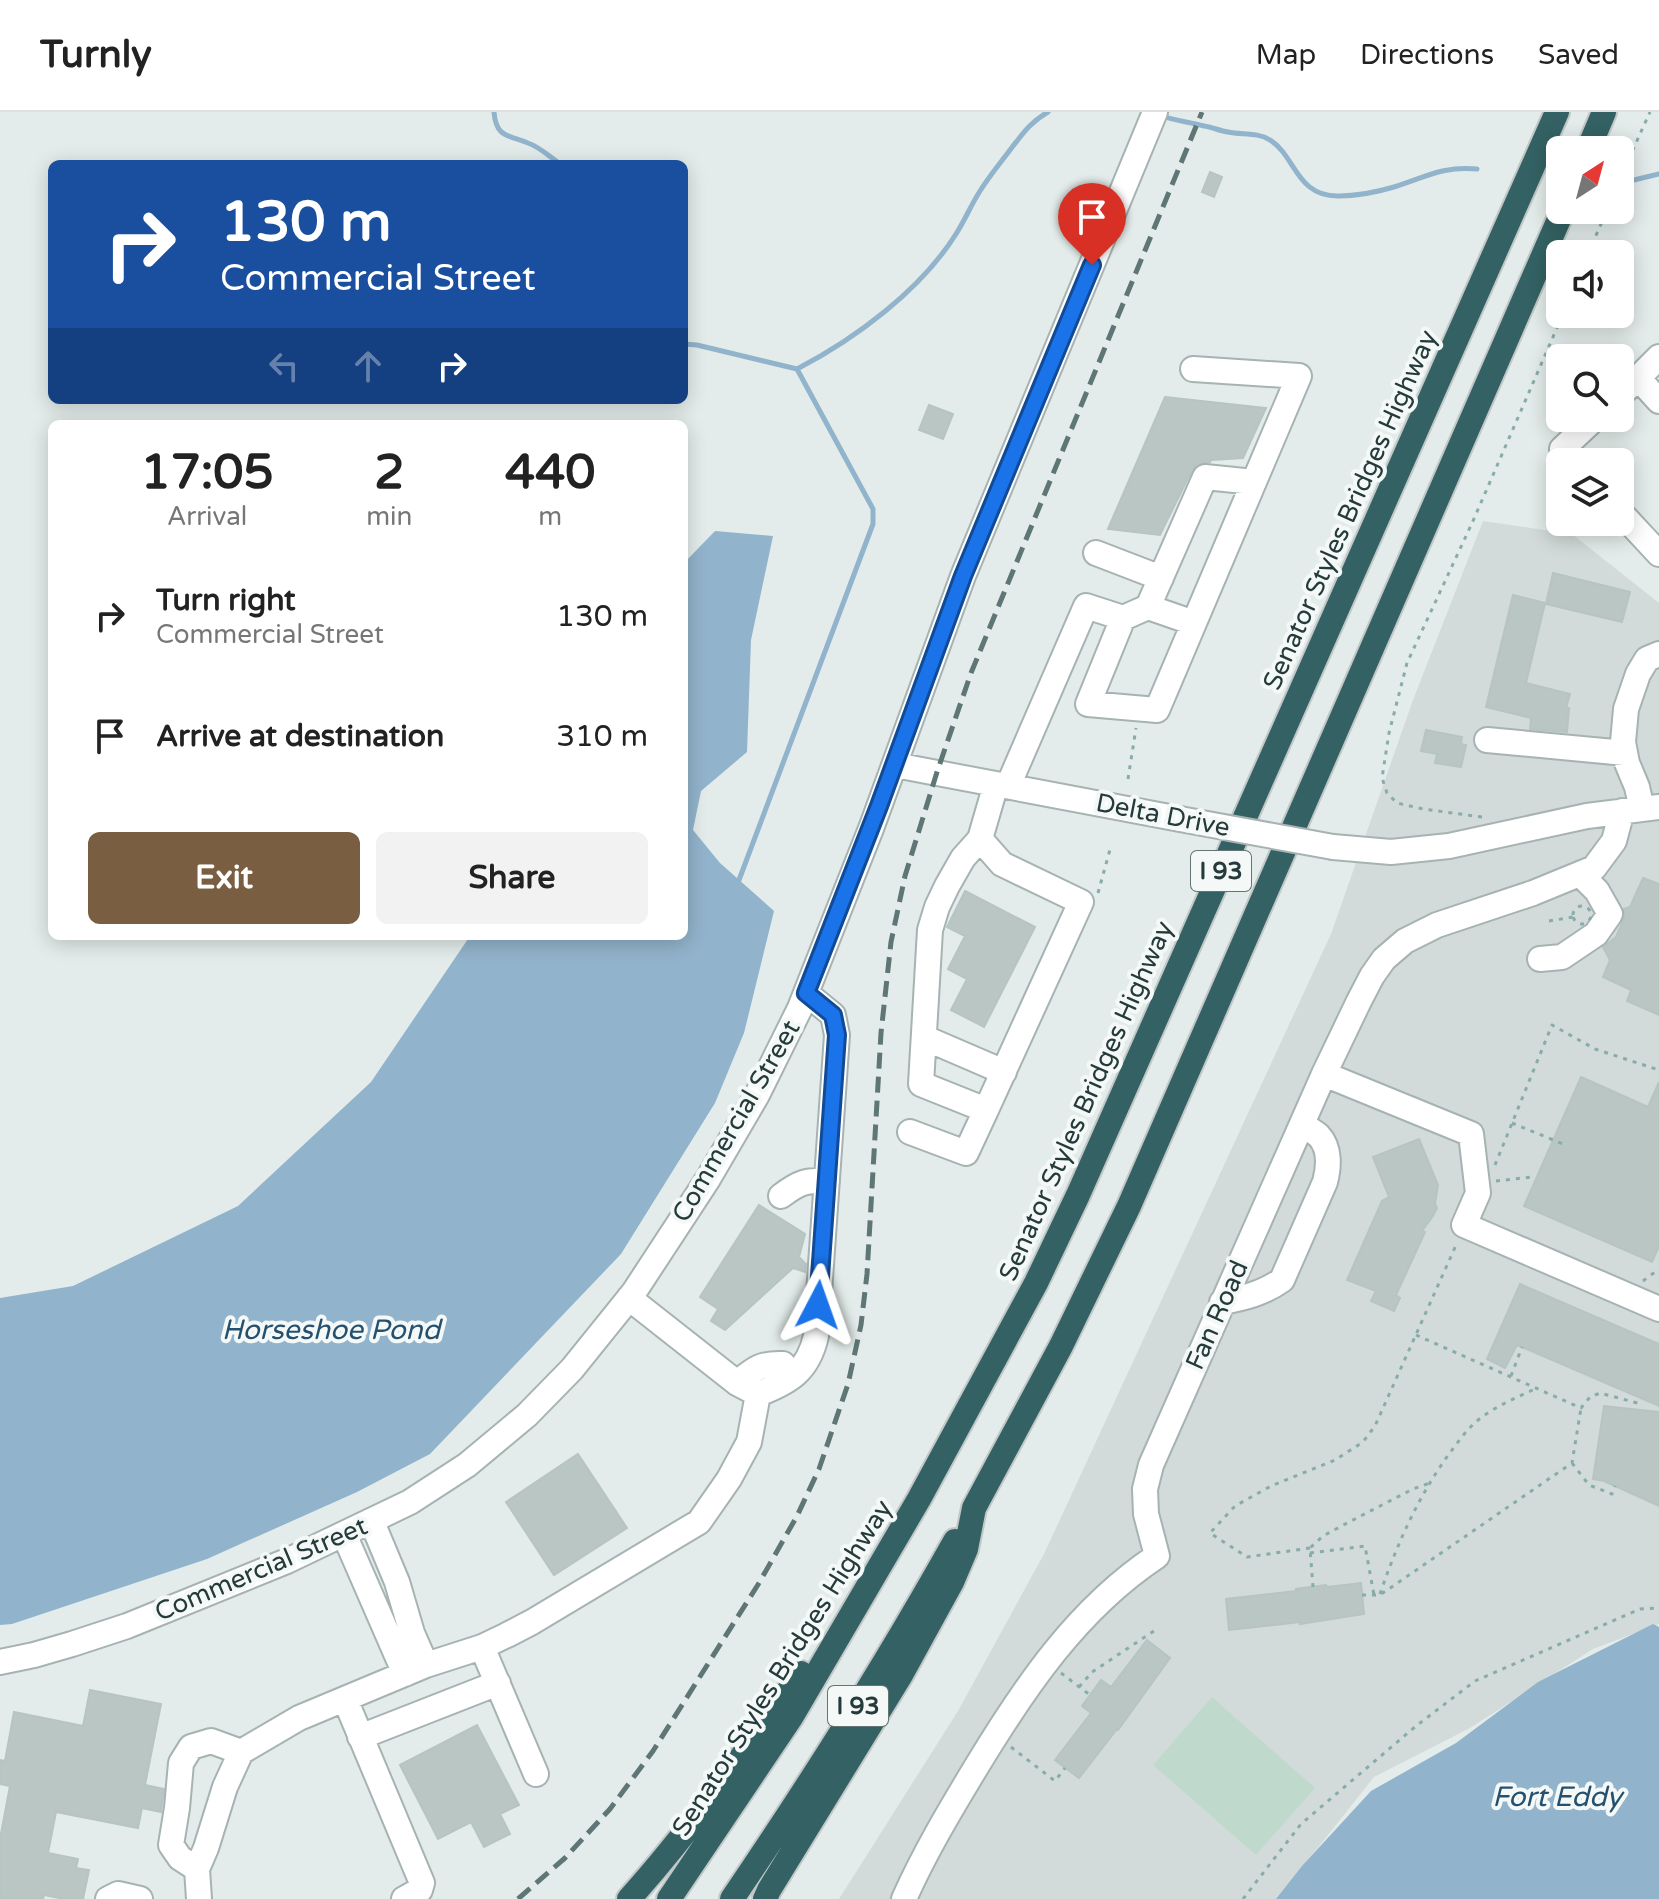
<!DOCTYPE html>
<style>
:root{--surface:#fff;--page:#f2f2f2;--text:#222;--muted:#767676;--line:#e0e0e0;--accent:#795e42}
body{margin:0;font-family:"Varela Round",sans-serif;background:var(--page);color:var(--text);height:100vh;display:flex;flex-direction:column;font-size:30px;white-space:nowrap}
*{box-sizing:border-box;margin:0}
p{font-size:26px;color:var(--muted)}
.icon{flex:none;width:44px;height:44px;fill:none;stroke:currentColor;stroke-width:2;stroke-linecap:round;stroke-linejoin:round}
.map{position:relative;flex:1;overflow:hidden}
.details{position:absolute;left:48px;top:308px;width:640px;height:520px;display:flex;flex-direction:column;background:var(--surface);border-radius:12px;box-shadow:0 4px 20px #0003}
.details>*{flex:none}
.guide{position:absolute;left:48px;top:48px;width:640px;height:244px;border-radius:12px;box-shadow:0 4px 20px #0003;background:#1a4fa0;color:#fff;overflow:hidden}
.needle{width:52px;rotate:36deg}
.buttons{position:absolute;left:1546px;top:24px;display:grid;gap:16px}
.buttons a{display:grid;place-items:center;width:88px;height:88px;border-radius:12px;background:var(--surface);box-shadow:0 4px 20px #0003;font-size:40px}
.pin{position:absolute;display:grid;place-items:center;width:68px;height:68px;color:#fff;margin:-82px -34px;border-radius:50% 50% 50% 0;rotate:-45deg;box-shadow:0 0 8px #0007}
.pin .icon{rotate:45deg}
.me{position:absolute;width:88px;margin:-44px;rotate:4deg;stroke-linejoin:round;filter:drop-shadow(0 0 6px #0008)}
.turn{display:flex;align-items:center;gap:28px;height:168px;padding:0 40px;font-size:36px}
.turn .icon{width:104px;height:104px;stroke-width:2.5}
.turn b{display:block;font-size:56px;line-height:68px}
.lanes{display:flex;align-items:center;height:76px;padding:0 40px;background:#0003;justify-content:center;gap:40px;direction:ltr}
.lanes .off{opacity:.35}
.eta{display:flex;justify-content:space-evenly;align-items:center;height:136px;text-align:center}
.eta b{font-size:48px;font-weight:700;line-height:56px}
.action{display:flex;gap:16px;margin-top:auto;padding:16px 40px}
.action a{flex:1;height:92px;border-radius:12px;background:var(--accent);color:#fff;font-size:32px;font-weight:700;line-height:92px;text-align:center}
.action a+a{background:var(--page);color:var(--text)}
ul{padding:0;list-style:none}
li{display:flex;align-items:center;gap:24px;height:120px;padding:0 40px}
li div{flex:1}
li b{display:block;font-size:30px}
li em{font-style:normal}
header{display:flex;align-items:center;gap:48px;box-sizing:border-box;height:112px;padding:0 40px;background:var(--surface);border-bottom:2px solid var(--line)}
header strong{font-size:38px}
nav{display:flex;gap:44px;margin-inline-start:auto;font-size:28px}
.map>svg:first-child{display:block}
</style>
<header>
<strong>Turnly</strong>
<nav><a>Map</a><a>Directions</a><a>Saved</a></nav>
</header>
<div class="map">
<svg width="1659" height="1787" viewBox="0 0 1659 1787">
<rect width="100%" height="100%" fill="#e3ecea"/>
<!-- built -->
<path fill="#d2dbd9" d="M1483,409L1572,422L1659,491V1512L1593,1537L1470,1616L1374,1665L1277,1787H839L958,1599L1044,1442L1331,822L1413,588Z"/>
<!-- green -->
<path fill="#bfdacd" d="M1212,1585L1315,1676L1256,1743L1153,1653Z"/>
<!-- water -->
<path fill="#91b3cb" d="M715,419L773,424L751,528L747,640L701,679L693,718L720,751L774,799L744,921L715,991L621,1142L430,1342L357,1380L207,1447L12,1512L0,1513V1186L73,1174L238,1094L371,970L470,824H684V451Z
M1653,1512L1659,1515V1787H1276L1302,1754L1371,1679L1456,1631L1538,1570Z"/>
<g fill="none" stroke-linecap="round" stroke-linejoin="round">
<!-- stream -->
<path stroke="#91b3cb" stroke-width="5" d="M494,0C496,26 509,23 528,31C540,35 550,45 560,52
M1162,4C1176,9 1190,10 1204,14C1212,15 1220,19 1228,20C1242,23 1258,20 1270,28C1296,44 1296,85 1339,84C1357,84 1377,80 1394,75C1426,65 1442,54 1477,57
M1634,68L1659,62
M684,232L697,233L797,257C855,227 921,178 956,122C965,108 971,93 980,79C990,63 1002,49 1013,34C1024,20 1032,9 1048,0
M739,768L873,412V397L797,257"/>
</g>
<!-- building -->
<path fill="#b9c6c4" stroke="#b6c4c2" stroke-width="2" d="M1210,60L1222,65L1214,85L1202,80Z
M1165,285L1266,296L1243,346L1211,348L1210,350L1198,352L1192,358L1160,423L1108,417Z
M929,293L953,302L943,327L919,318Z
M1553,461L1630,480L1622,510L1546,492Z
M1513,483L1545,491L1526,571L1570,582L1566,596H1569L1567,620L1530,617L1531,606L1486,595Z
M1426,618L1462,625L1461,632L1466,633L1461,655L1435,651L1437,642L1421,639Z
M1643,766L1659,772V903L1627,889L1631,878L1603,865L1610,848L1603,835L1616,825L1625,804L1624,797L1630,795Z
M965,779L1035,815L984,915L951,898L967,867L948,857L965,824L947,815Z
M1581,965L1648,995L1659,970V1134L1652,1150L1524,1094Z
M1419,1027L1438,1073L1435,1092L1437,1096L1433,1104L1422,1119L1425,1120L1396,1183L1400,1186L1394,1199L1371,1189L1376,1179L1347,1168L1382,1089L1389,1085L1373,1045Z
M759,1093L805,1122L799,1145L806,1152L805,1160L793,1156L725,1218L711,1209L718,1197L700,1185Z
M1520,1172L1659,1232V1294L1517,1233L1505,1256L1487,1247Z
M1604,1294L1659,1300V1394L1604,1369L1593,1367Z
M578,1342L627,1416L554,1463L506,1390Z
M1361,1471L1364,1502L1300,1512V1510L1229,1518L1226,1487L1296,1479V1477L1326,1473L1327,1475Z
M1147,1528L1170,1546L1118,1618L1117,1617L1079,1666L1055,1648L1091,1601L1082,1594L1101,1568L1111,1575Z
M90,1578L161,1592L145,1673L164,1677L161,1700L142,1696L138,1716L56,1700L48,1741L78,1747L76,1756L89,1758L83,1787H64L44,1783L43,1787H0V1727L10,1674L0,1672V1648L5,1649L14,1600L83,1614Z
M477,1613L519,1693L500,1702L510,1722L484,1735L471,1710L438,1727L400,1653Z"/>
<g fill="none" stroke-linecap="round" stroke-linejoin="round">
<defs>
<path id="minor" d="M1638,266L1659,245
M1620,283L1638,266L1659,289
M1574,350L1562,337L1595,306
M1620,400L1659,442
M1096,441L1161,466
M1148,495L1194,511
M1123,506L1148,495L1205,365L1254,370
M1487,628L1625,641
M895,653L1180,707
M1008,674L1086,494L1123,506L1088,592L1157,598L1299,264L1193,257
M1642,697L1637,675L1627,651L1623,630L1626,597L1638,562L1647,547L1659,542
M980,727L1002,752L1081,790L986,998
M1333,735L1391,740L1449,734L1587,704L1659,695
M1540,847L1562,845L1596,822L1610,802L1597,779L1580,762
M925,926L1004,960
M1324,962L1471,1022L1478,1081L1464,1113L1659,1197
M910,1020L966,1041L986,998L921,972L930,818L937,795L947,774L963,746L980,727L996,672
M781,1084C798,1071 805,1068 827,1069
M629,1186L737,1271L758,1282
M1222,1190C1244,1186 1264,1181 1282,1168L1325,1070C1329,1055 1330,1036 1319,1024C1315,1020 1307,1016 1302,1013
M737,1271C754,1257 760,1251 783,1252L793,1264
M372,1410L397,1470L412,1521L426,1553
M344,1422L405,1562
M482,1535L536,1662
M0,1550L34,1543L72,1532L127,1514L287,1449L410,1390L467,1353L527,1303L572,1257L634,1180L708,1067L757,983L800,896L872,714L963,464L1155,0
M345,1587L422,1771L420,1778L404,1787
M360,1625L498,1571
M197,1757L206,1736L225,1675L241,1640
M108,1787L118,1782L140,1787
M199,1787L197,1757L180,1746L171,1733L177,1696L181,1651L191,1635L211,1629L241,1640L299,1606L426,1553L482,1535L507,1523L532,1510L699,1410L729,1367L749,1330L758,1282C790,1270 808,1259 816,1224L837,923L833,903L806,881
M904,1787C924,1742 949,1700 975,1657C1024,1576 1077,1497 1157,1444L1146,1402L1145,1377L1151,1353L1324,962L1359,889L1372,864L1384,847L1405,829L1437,813L1533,781L1594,756L1614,729L1622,699"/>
<path id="highway" d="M1588,38L1604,0
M629,1787C693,1716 746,1639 801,1561
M669,1787L792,1604L919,1387L1036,1171L1078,1083L1557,0
M732,1787C811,1671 886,1552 955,1429
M765,1787L769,1778L901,1563L952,1470L966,1437L974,1396L1061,1234L1129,1094L1563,98"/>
</defs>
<!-- minor casing -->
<use href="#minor" stroke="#a6b3b2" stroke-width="28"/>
<!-- highway casing -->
<use href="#highway" stroke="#c2c8c8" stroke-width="28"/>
<!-- path -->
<path stroke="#87acaa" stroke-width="3" stroke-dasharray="4 6" stroke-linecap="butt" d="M1620,66L1650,0
M1588,142L1607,98
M1128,667L1136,616
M1482,705L1423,697L1397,691L1387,681L1382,666L1389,621L1407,551L1473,409L1563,202
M1098,781L1111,734
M1573 803a9 9 0 1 1 18 0a9 9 0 1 1-18 0Z
M1549,809L1573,805
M1512,1011L1563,1032
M1495,1053L1552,913L1595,937L1659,958
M1496,1069L1532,1065
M1643,1169L1659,1157
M1416,1223L1581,1296L1590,1285L1600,1281L1641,1292
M1511,1264L1522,1235
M1572,1351L1589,1373L1612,1382L1615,1374
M1310,1436L1247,1445L1210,1421L1235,1394L1271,1374L1335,1348L1363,1330L1375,1314L1457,1131
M1310,1441L1365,1434L1374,1483
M1313,1475L1310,1436L1323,1424L1351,1409L1413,1377L1430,1371
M1380,1482C1397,1432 1418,1385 1449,1342C1459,1329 1468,1315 1482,1305C1498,1293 1518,1285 1537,1276
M1362,1483H1380L1572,1351L1581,1296
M1061,1561L1090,1583
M1079,1575L1092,1560L1154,1519
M1011,1635L1055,1669L1065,1656
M1243,1787L1301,1712L1416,1614L1475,1569L1640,1497L1659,1496"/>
<!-- minor -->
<use href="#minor" stroke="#fff" stroke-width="24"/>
<!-- highway -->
<use href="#highway" stroke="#346264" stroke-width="24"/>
<!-- rail -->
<path stroke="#5f7676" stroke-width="5" stroke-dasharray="16 8" stroke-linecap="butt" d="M518,1787L565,1746L610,1697L653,1639L759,1471L797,1404L819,1357L848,1272L861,1213L867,1162L881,921L891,830L905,764L937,660L971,561L1202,0"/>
<defs>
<path id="minor-bridge" d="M1180,707L1333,735"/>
</defs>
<!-- minor-bridge casing -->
<use href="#minor-bridge" stroke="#a6b3b2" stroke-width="28" stroke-linecap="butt"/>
<!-- minor-bridge -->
<use href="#minor-bridge" stroke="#fff" stroke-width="24"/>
</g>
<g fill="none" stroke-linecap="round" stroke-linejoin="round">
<defs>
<path id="route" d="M818,1193L837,923L833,903L806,881L879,694L963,464L1092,153"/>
</defs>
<!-- route casing -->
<use href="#route" stroke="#114b97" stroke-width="20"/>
<!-- route -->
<use href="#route" stroke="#1a73e8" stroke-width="14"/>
</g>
<g text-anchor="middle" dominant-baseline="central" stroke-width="8" stroke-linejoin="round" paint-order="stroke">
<!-- shield labels -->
<g fill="#f4f8f7" stroke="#637473" stroke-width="2">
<rect x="1191" y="739" width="60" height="40" rx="6"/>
<rect x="828" y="1574" width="60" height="40" rx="6"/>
</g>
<g font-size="24" font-weight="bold" fill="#253b3b">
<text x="1221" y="759">I 93</text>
<text x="858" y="1594">I 93</text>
</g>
<!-- street labels -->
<g font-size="26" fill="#253b3b" stroke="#f4f8f7">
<text transform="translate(1350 398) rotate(-66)">Senator Styles Bridges Highway</text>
<text transform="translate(1163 703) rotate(11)">Delta Drive</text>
<text transform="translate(1086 989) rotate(-66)">Senator Styles Bridges Highway</text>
<text transform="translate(736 1009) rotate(-60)">Commercial Street</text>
<text transform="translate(1217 1203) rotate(-66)">Fan Road</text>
<text transform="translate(261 1457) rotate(-23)">Commercial Street</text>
<text transform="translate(782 1556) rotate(-58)">Senator Styles Bridges Highway</text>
</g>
<!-- water labels -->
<g font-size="28" font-style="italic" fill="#255171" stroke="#f4f8f7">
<text x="331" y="1218">Horseshoe Pond</text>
<text x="1557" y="1685">Fort Eddy</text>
</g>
</g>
</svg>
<div class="buttons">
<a><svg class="needle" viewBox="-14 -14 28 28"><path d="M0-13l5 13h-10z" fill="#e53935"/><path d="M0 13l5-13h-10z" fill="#767676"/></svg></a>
<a><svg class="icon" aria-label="sound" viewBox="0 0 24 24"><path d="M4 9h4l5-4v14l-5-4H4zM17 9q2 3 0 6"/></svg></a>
<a><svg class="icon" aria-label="search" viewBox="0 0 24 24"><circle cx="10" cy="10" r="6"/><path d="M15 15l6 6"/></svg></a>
<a><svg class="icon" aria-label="layers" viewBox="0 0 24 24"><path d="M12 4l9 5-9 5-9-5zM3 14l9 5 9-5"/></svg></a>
</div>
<div class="pin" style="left:1092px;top:153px;background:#d93025"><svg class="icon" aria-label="arrive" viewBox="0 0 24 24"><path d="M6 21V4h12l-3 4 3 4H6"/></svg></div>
<svg class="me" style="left:818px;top:1193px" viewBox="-20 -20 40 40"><path d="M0-17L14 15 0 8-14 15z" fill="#1a73e8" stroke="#fff" stroke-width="4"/></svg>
<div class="guide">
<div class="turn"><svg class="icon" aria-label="right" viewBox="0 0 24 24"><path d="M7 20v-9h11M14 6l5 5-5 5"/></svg><div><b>130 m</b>Commercial Street</div></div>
<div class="lanes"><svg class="icon off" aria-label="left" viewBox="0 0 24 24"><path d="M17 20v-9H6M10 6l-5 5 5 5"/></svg><svg class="icon off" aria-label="ahead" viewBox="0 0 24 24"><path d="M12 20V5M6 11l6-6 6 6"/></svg><svg class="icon" aria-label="right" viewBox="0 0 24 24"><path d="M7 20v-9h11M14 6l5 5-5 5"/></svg></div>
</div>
<section class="details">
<div class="eta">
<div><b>17:05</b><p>Arrival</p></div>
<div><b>2</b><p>min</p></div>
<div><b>440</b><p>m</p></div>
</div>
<ul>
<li><svg class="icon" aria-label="right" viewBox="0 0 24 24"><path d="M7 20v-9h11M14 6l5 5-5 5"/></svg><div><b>Turn right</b><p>Commercial Street</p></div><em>130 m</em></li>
<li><svg class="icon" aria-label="arrive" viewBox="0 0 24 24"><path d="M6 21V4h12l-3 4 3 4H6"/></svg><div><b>Arrive at destination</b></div><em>310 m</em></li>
</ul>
<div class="action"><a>Exit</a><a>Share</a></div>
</section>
</div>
